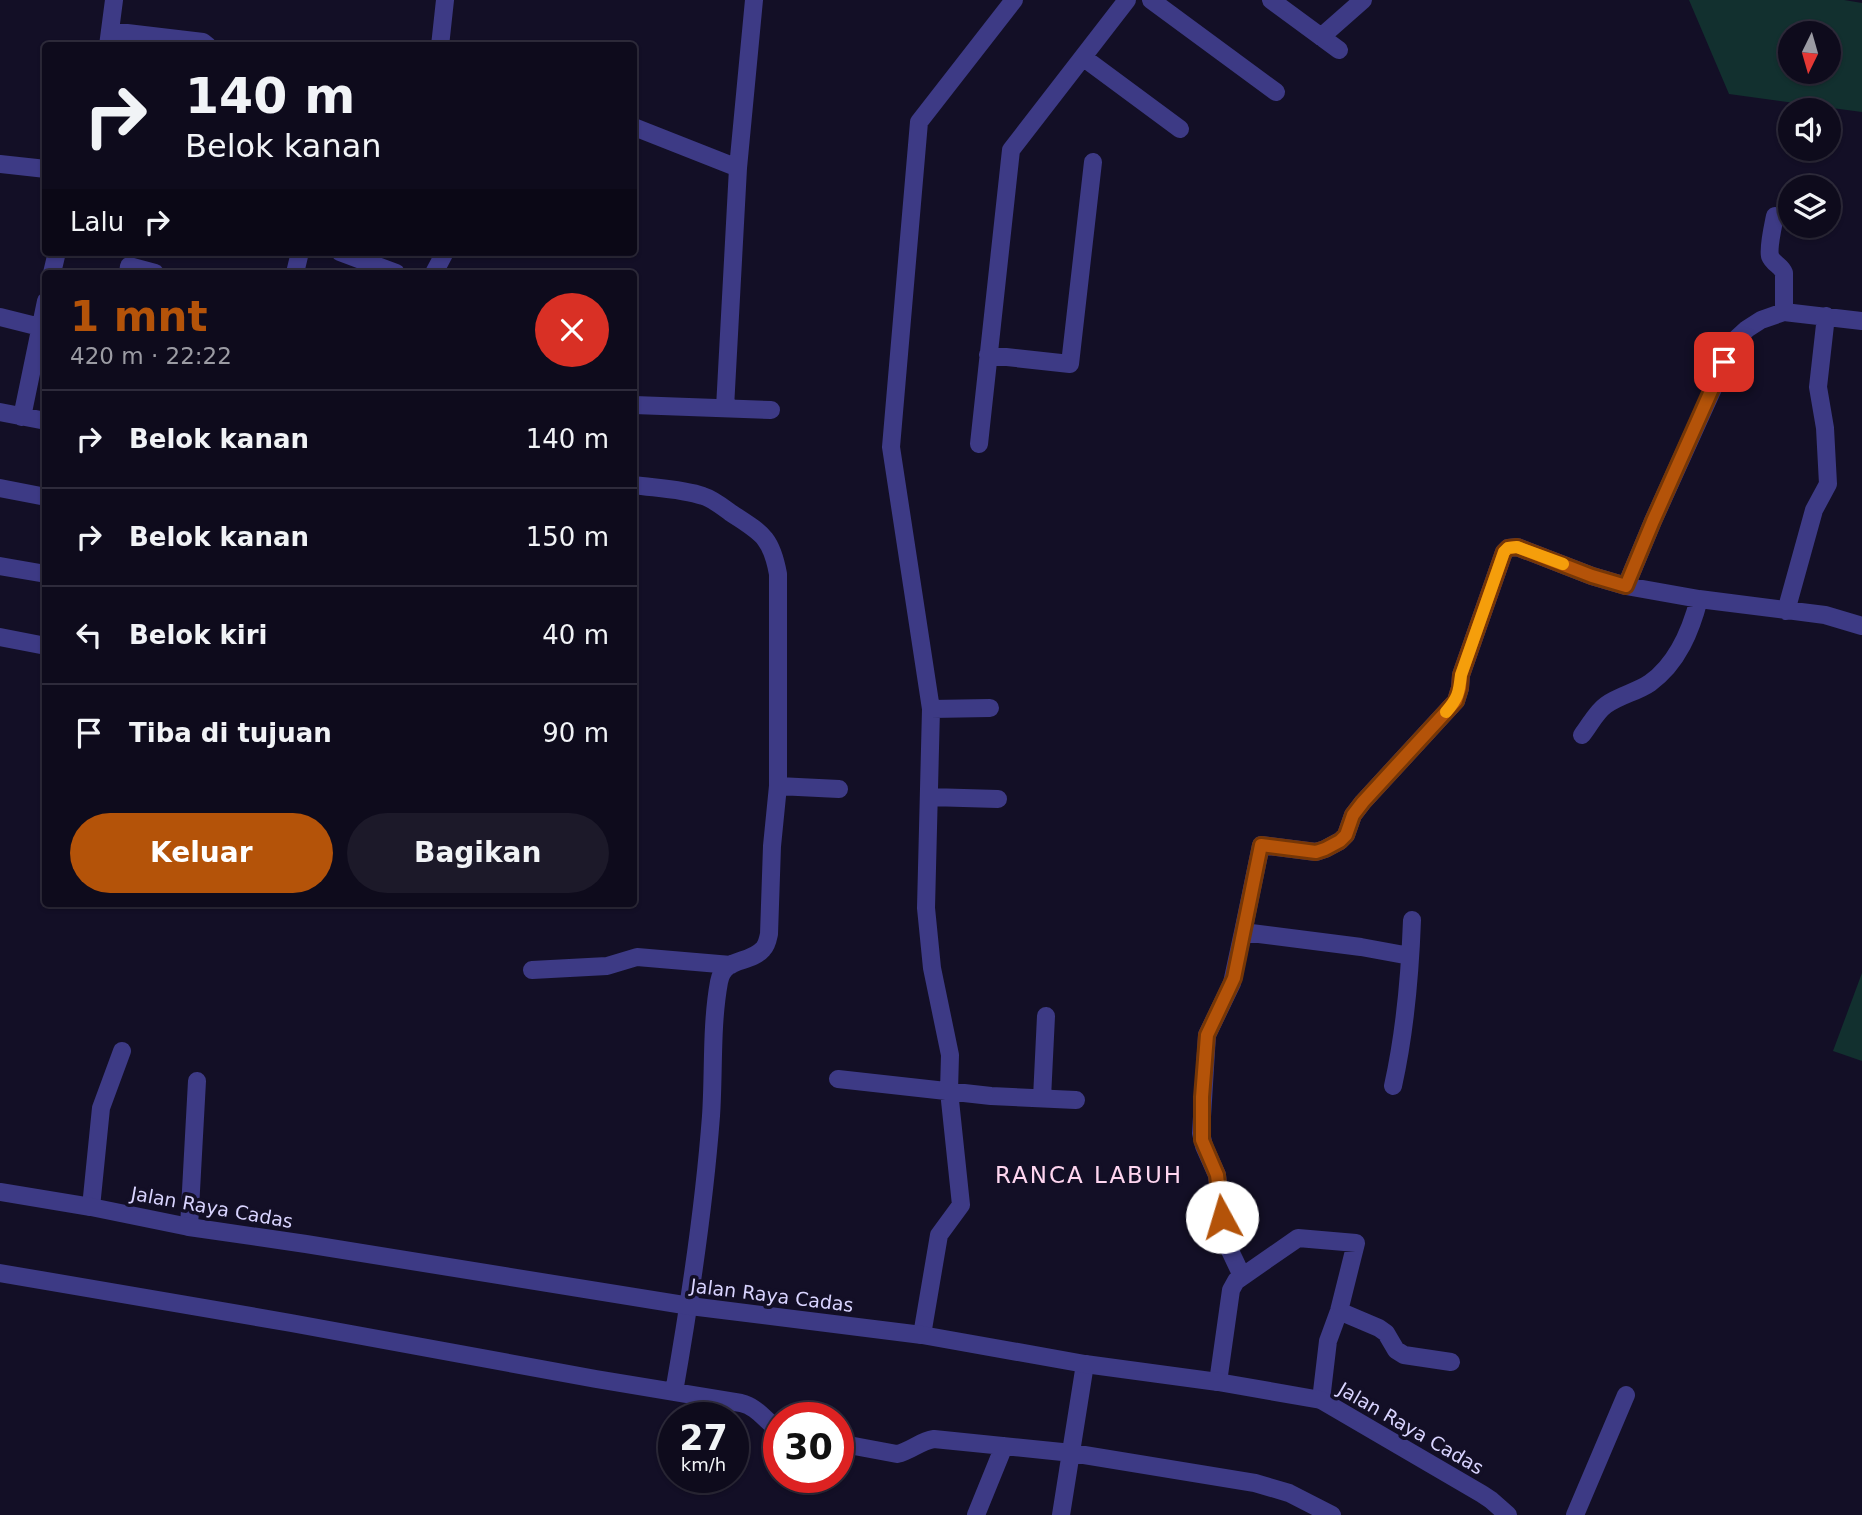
<!DOCTYPE html>
<html lang="id">
<meta charset="utf-8">
<style>
:root{--surface:#0e0b1c;--page:#1c1929;--text:#f1f3f6;--muted:#9b9ba3;--line:#2e2b3b;--accent:#b45309}
body{margin:0;font-family:"DejaVu Sans",sans-serif;background:var(--page);color:var(--text);height:100vh;display:flex;flex-direction:column;font-size:26px;white-space:nowrap}
*{box-sizing:border-box;margin:0}
p{font-size:23px;color:var(--muted)}
.icon{flex:none;width:38px;height:38px;fill:none;stroke:currentColor;stroke-width:2;stroke-linecap:round;stroke-linejoin:round}
.map{position:relative;flex:1;overflow:hidden}
.details{position:absolute;left:42px;top:270px;width:595px;height:637px;display:flex;flex-direction:column;background:var(--surface);border-radius:7px;box-shadow:0 2px 5px #0004,0 0 0 2px var(--line)}
.details>*{flex:none}
.hud{position:absolute;left:42px;top:42px;width:595px;height:214px;border-radius:7px;box-shadow:0 2px 5px #0004,0 0 0 2px var(--line);background:#0e0b1c;color:var(--text);overflow:hidden}
.needle{width:46px;rotate:185deg}
.controls{position:absolute;left:1778px;top:21px;display:grid;gap:14px}
.controls a{display:grid;place-items:center;width:63px;height:63px;border-radius:50%;background:var(--surface);box-shadow:0 2px 5px #0004,0 0 0 2px var(--line);font-size:35px}
.speed{position:absolute;left:658px;top:1402px;display:flex;gap:14px;font-size:35px;font-weight:700;text-align:center}
.speed>*{display:grid;place-content:center;width:91px;height:91px;border-radius:50%;background:var(--surface);box-shadow:0 2px 5px #0004,0 0 0 2px var(--line);line-height:1}
.speed small{font-size:18px;font-weight:400}
.speed .limit{border:10px solid #d22;background:#fff;color:#111}
.pin{position:absolute;display:grid;place-items:center;width:60px;height:60px;color:#fff;margin:-30px;border-radius:14px;box-shadow:0 4px 10px #0006}
.me{position:absolute;width:77px;margin:-38px;rotate:354deg;stroke-linejoin:round;filter:drop-shadow(0 0 5px #0008)}
.turn{display:flex;align-items:center;gap:24px;height:147px;padding:0 28px;font-size:32px}
.turn .icon{width:91px;height:91px;stroke-width:2.5}
.turn b{display:block;font-size:49px;line-height:60px}
.then{display:flex;align-items:center;height:66px;padding:0 28px;background:#0003;gap:14px;font-size:26px}
.round{display:grid;place-items:center;flex:none;width:74px;height:74px;border-radius:37px;background:var(--page)}
.summary{display:flex;align-items:center;justify-content:space-between;height:119px;padding:0 28px}
h1{font-size:42px;font-weight:700;line-height:52px;color:var(--accent)}
.action{display:flex;gap:14px;margin-top:auto;padding:14px 28px}
.action a{flex:1;height:80px;border-radius:42px;background:var(--accent);color:#fff;font-size:28px;font-weight:700;line-height:80px;text-align:center}
.action a+a{background:var(--page);color:var(--text)}
ul{padding:0;list-style:none}
li{display:flex;align-items:center;gap:21px;height:98px;padding:0 28px;border-top:2px solid var(--line)}
li div{flex:1}
li b{display:block;font-size:26px}
li em{font-style:normal}
.map>svg:first-child{display:block}
</style>
<div class="map">
<svg width="1862" height="1515" viewBox="0 0 1862 1515">
<rect width="100%" height="100%" fill="#130f26"/>
<!-- green -->
<path fill="#12302f" fill-rule="evenodd" d="M1689,0H1844L1862,3V112L1729,94ZM1790,33H1829V72H1790Z
M1862,973V1061L1833,1051Z"/>
<g fill="none" stroke-linecap="round" stroke-linejoin="round">
<!-- minor -->
<path stroke="#3d3a85" stroke-width="18" d="M1151,0L1276,92
M1271,0L1339,50
M110,31L203,42L208,46
M1321,37L1363,0
M108,46L114,0
M440,46L445,0
M1084,58L1180,129
M634,127L738,168L725,408
M0,164L46,169
M738,168L754,0
M1775,216C1773,226 1768,247 1770,256C1773,264 1781,265 1784,273V312
M340,252L396,273
M52,273L57,252
M128,273L129,266L155,273
M295,273L300,252
M434,273L445,252
M0,317L40,327
M988,355L1070,364L1093,162
M634,405L771,410
M0,412L46,421
M22,417L46,301
M979,444L1011,150L1127,0
M634,485C655,488 683,489 703,496C713,499 723,507 731,513C761,533 771,536 778,574V786L772,846L769,934C768,939 767,945 763,949C749,965 724,956 719,982C711,1026 714,1072 711,1116C704,1208 690,1301 674,1392
M0,488L46,497
M0,566L46,574
M1626,586L1653,521L1735,340L1747,329L1761,320L1784,312L1862,321
M1786,611L1814,510L1828,484L1825,428L1818,387L1826,316
M0,637L46,646
M931,709L990,708
M1582,735C1590,725 1596,712 1606,705C1620,695 1637,692 1650,683C1678,663 1691,630 1699,599
M778,786L839,789
M929,797L998,799
M1243,932L1261,845L1316,852L1325,849L1340,841L1346,835L1353,815L1363,802L1456,701L1460,688L1461,675L1504,552L1508,548L1517,547L1592,576L1626,586L1699,599L1825,615L1862,626
M532,970L607,966L637,957L731,965
M838,1079L991,1096L1076,1100
M1393,1086C1405,1032 1410,975 1412,920
M1042,1098L1046,1016
M91,1207L101,1108L122,1051
M189,1227L197,1081
M0,1273L291,1323L596,1379L741,1403C758,1407 765,1421 779,1430
M1242,1276L1224,1238L1217,1175L1204,1146L1201,1133L1207,1035L1232,983L1243,932L1361,947L1410,956
M1339,1311L1379,1328L1386,1333L1396,1350L1404,1355L1451,1362
M922,1335L939,1235L961,1205L949,1091L950,1055L932,968L926,908L931,709L891,447L919,122L1014,0
M1218,1382L1231,1290L1236,1281L1298,1238L1356,1243L1339,1311L1328,1341L1321,1400
M838,1443L897,1454C911,1451 920,1441 934,1439L1072,1453L1255,1483L1289,1493L1332,1515
M976,1515L1004,1446
M1061,1515L1085,1364
M1575,1515L1626,1395"/>
<!-- tertiary -->
<path stroke="#3d3a85" stroke-width="18" d="M0,1192L91,1207L189,1227L306,1244L690,1306L922,1335L1085,1364L1218,1382L1321,1400L1482,1494L1491,1500L1508,1515"/>
</g>
<g fill="none" stroke-linecap="round" stroke-linejoin="round">
<defs>
<path id="route" d="M1222,1217L1217,1175L1202,1140V1097L1207,1035L1234,978L1261,845L1316,852L1325,849L1340,841L1346,835L1353,815L1363,802L1456,701L1460,688L1461,675L1504,552L1508,548L1517,547L1592,576L1626,586L1653,521L1724,362"/>
</defs>
<!-- route casing -->
<use href="#route" stroke="#753606" stroke-width="18"/>
<!-- route -->
<use href="#route" stroke="#b45309" stroke-width="12"/>
<!-- slow -->
<path stroke="#f59e0b" stroke-width="12" d="M1446,712C1458,698 1459,693 1461,675L1504,552L1508,548L1517,547L1563,564"/>
</g>
<g text-anchor="middle" dominant-baseline="central" stroke-width="7" stroke-linejoin="round" paint-order="stroke">
<!-- street labels -->
<g font-size="19" fill="#d9d4ff" stroke="#130f26">
<text transform="translate(212 1207) rotate(10)">Jalan Raya Cadas</text>
<text transform="translate(772 1295) rotate(7)">Jalan Raya Cadas</text>
<text transform="translate(1411 1428) rotate(30)">Jalan Raya Cadas</text>
</g>
<!-- quarter labels -->
<g font-size="23" letter-spacing="2" fill="#ffd6f0" stroke="#130f26">
<text x="1089" y="1175">RANCA LABUH</text>
</g>
</g>
</svg>
<div class="controls">
<a><svg class="needle" viewBox="-14 -14 28 28"><path d="M0-13l5 13h-10z" fill="#e53935"/><path d="M0 13l5-13h-10z" fill="#9b9ba3"/></svg></a>
<a><svg class="icon" aria-label="sound" viewBox="0 0 24 24"><path d="M4 9h4l5-4v14l-5-4H4zM17 9q2 3 0 6"/></svg></a>
<a><svg class="icon" aria-label="layers" viewBox="0 0 24 24"><path d="M12 4l9 5-9 5-9-5zM3 14l9 5 9-5"/></svg></a>
</div>
<div class="speed"><div>27<small>km/h</small></div><div class="limit">30</div></div>
<div class="pin" style="left:1724px;top:362px;background:#d93025"><svg class="icon" aria-label="arrive" viewBox="0 0 24 24"><path d="M6 21V4h12l-3 4 3 4H6"/></svg></div>
<svg class="me" style="left:1222px;top:1217px" viewBox="-20 -20 40 40"><circle r="19" fill="#fff"/><path d="M0-13L10 11 0 6-10 11z" fill="#b45309"/></svg>
<div class="hud">
<div class="turn"><svg class="icon" aria-label="right" viewBox="0 0 24 24"><path d="M7 20v-9h11M14 6l5 5-5 5"/></svg><div><b>140 m</b>Belok kanan</div></div>
<div class="then">Lalu<svg class="icon" aria-label="right" viewBox="0 0 24 24"><path d="M7 20v-9h11M14 6l5 5-5 5"/></svg></div>
</div>
<section class="details">
<div class="summary"><div><h1>1 mnt</h1><p>420 m · 22:22</p></div><a class="round" style="background:#d93025;color:#fff"><svg class="icon" aria-label="close" viewBox="0 0 24 24"><path d="M6 6l12 12M18 6L6 18"/></svg></a></div>
<ul>
<li><svg class="icon" aria-label="right" viewBox="0 0 24 24"><path d="M7 20v-9h11M14 6l5 5-5 5"/></svg><div><b>Belok kanan</b></div><em>140 m</em></li>
<li><svg class="icon" aria-label="right" viewBox="0 0 24 24"><path d="M7 20v-9h11M14 6l5 5-5 5"/></svg><div><b>Belok kanan</b></div><em>150 m</em></li>
<li><svg class="icon" aria-label="left" viewBox="0 0 24 24"><path d="M17 20v-9H6M10 6l-5 5 5 5"/></svg><div><b>Belok kiri</b></div><em>40 m</em></li>
<li><svg class="icon" aria-label="arrive" viewBox="0 0 24 24"><path d="M6 21V4h12l-3 4 3 4H6"/></svg><div><b>Tiba di tujuan</b></div><em>90 m</em></li>
</ul>
<div class="action"><a>Keluar</a><a>Bagikan</a></div>
</section>
</div>
